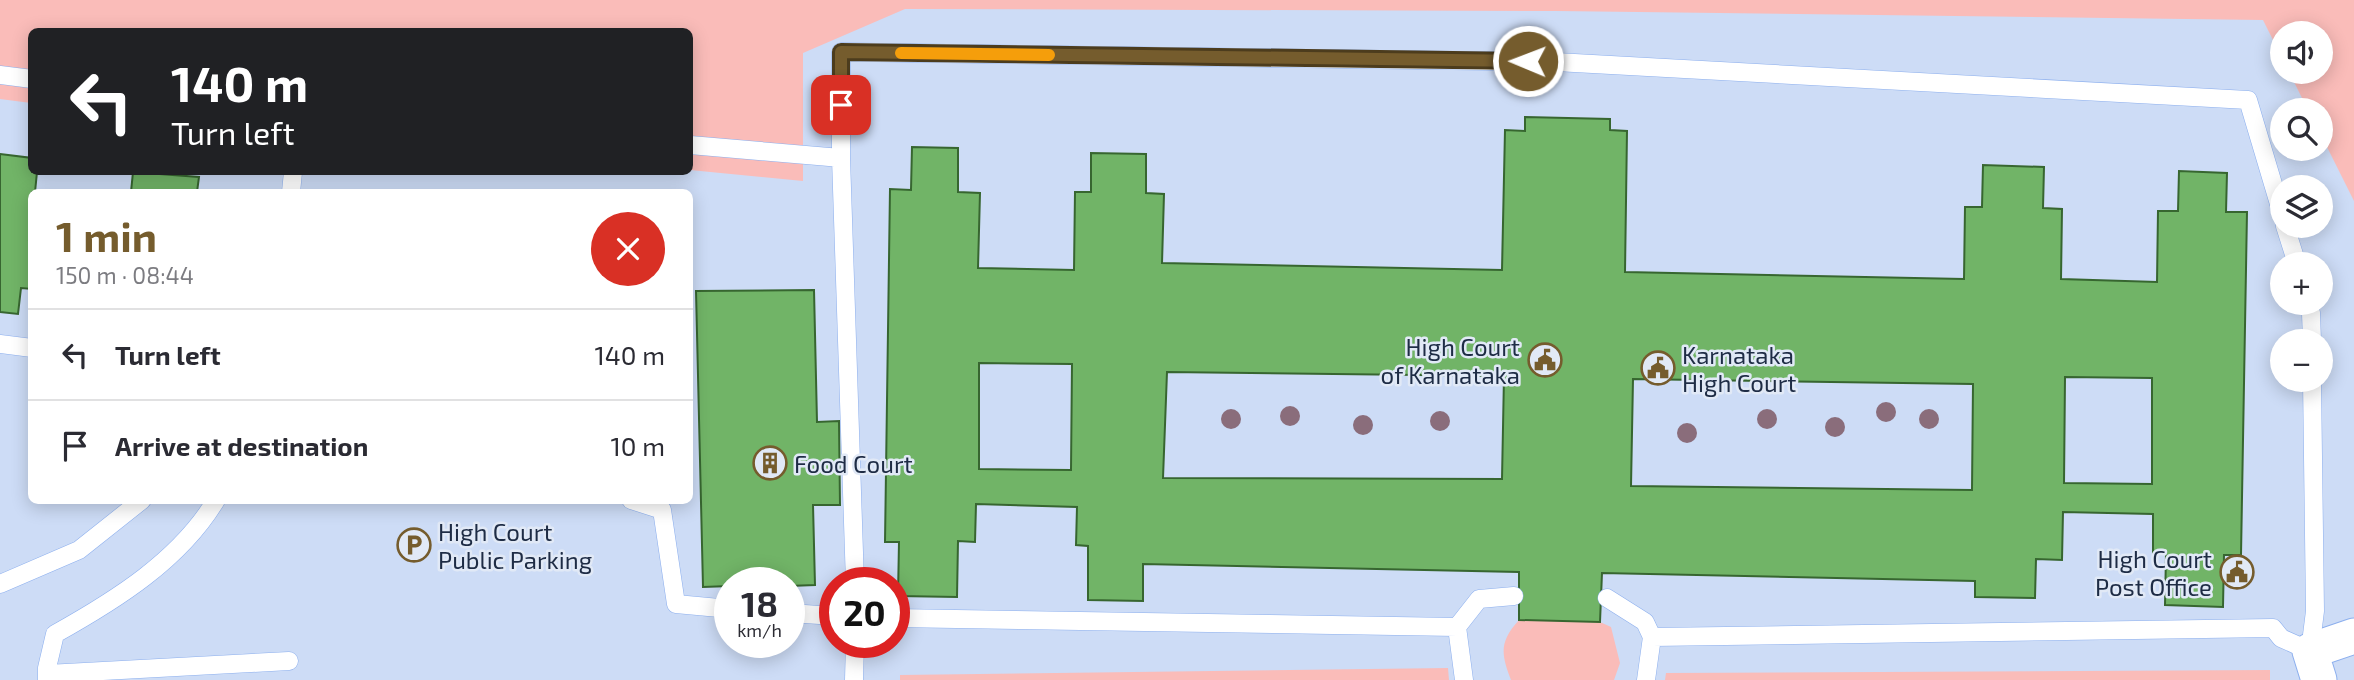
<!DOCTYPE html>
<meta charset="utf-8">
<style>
:root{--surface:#fff;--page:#f2f2f3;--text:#2b2b33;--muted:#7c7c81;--line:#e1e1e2;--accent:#755c2d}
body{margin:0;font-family:"Exo 2",sans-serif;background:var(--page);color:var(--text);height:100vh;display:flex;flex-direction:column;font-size:26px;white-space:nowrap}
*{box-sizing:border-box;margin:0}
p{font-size:23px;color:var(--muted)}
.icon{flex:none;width:38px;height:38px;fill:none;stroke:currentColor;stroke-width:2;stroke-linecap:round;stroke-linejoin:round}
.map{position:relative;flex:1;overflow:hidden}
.sheet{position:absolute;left:28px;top:189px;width:665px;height:315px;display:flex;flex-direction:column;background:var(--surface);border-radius:10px;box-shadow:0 4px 18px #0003}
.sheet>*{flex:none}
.top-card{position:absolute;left:28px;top:28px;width:665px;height:147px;border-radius:10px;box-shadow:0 4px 18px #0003;background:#202124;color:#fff;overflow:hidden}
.fabs{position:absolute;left:2270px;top:21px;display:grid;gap:14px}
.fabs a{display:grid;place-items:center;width:63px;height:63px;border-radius:50%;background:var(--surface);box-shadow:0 4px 18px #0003;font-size:35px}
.speed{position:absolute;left:714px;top:567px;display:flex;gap:14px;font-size:35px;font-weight:700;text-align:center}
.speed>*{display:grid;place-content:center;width:91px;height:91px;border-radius:50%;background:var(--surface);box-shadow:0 4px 18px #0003;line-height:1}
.speed small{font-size:18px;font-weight:400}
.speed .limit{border:10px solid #d22;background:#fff;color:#111}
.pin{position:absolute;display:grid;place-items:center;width:60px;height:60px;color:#fff;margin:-30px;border-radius:14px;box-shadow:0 4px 10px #0006}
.me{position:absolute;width:77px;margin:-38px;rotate:271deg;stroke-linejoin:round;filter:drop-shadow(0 0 5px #0008)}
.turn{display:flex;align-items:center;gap:24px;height:147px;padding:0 28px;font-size:32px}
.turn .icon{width:91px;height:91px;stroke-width:2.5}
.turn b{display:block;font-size:49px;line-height:60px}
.round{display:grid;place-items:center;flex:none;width:74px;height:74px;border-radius:37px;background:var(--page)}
.overview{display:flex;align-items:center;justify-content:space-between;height:119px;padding:0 28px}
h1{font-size:42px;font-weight:700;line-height:52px;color:var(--accent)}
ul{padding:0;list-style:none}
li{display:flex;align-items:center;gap:21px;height:91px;padding:0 28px;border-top:2px solid var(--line)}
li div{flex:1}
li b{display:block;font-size:26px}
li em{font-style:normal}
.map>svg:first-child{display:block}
</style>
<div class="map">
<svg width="2354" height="680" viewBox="0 0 2354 680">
<rect width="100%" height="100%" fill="#cddcf6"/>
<!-- green -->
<path fill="#fabcb9" d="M0,0H2354V201L2321,135L2320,110H2308L2289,72H2320V33H2282V58L2263,20L1556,11L905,9L803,53V181L690,170V32H32L31,103L0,99Z
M1519,620L1600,622L1611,627L1620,663L1614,680H1511C1501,654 1499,642 1519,620Z
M1448,668L1449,680H900V675Z
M2270,670V680H1665L1666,673Z"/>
<!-- building -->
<path fill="#71b467" stroke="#376630" stroke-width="2" fill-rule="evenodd" d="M1525,117L1610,119V130L1627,131L1625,272L1964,279L1965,207H1982L1983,165L2044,167L2043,208L2062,209L2061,279L2157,282L2158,211H2178L2179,171L2227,173L2226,212H2247L2241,555H2224L2223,607L2165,605L2166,554H2153V514L2063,512L2062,560L2036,559L2035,598L1975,597V581L1602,573L1600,622L1519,620V572L1143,564V601L1088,600V546L1076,545L1077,507L976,504L975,542L958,541L957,597L898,596L899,542H885L890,189L911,190L912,147L958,148V192L980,193L978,268L1074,270L1075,192H1091V153L1146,154V193L1164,194L1162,263L1502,270L1505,130L1525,131ZM979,363L1072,364L1071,470L979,469ZM1167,372L1504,376L1502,479L1163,478ZM2065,377L2152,378V484L2064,483ZM1633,379L1973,384L1972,490L1631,486Z
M0,154L32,158V172H37L35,192H32L29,240H32V289L21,288L18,314L0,312Z
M133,172L199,177L197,192H131Z
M814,290L817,422L839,421L840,505H813L815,585L789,586V583H730V586L703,587L696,291Z"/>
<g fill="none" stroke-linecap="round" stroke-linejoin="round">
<defs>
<path id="service" d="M0,75L32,79
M690,145L841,158
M291,192L293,172
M2285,226L2297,264
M2308,303L2311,313L2312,341
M0,344L32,348
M631,500L662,510L676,604L730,609
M855,583L841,158V52L1556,62L2248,100L2282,214
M0,584L79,550L142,500
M1607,598L1645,622L1652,637L2273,628L2281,638L2310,651L2315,611L2312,380
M789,613L835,616
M894,618L1457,627L1479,599L1514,596
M1457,627L1464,680
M47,674L289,661
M47,680V668L55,634C116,600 180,560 216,500
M854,680L855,642
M1646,680L1652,637"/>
<path id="minor" d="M2310,651L2354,636
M2310,651L2319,680"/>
</defs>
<!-- service casing -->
<use href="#service" stroke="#8cafee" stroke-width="19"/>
<!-- minor casing -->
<use href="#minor" stroke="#8cafee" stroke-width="37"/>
<!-- service -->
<use href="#service" stroke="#fff" stroke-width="18"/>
<!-- minor -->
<use href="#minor" stroke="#fff" stroke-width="35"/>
</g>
<!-- trees -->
<g fill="#8a6d7b">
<circle cx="1886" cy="412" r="10"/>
<circle cx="1290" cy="416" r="10"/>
<circle cx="1231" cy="419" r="10"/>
<circle cx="1767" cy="419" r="10"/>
<circle cx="1929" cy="419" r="10"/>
<circle cx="1440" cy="421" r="10"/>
<circle cx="1363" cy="425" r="10"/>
<circle cx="1835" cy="427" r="10"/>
<circle cx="1687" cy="433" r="10"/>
</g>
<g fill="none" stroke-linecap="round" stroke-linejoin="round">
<defs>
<path id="route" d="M841,105V52L1528,61"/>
</defs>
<!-- route casing -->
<use href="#route" stroke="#4c3c1d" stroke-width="18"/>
<!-- route -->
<use href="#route" stroke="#755c2d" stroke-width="12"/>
<!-- slow -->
<path stroke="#f59e0b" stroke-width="12" d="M901,53L1049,55"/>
</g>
<!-- icons -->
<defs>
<symbol id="civic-ring" viewBox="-11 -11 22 22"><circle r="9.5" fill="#e1e9f6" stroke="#755c2d" stroke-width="1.5"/><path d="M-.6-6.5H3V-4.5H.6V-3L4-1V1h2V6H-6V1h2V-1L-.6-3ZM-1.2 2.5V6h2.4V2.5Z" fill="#755c2d"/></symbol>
<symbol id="building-ring" viewBox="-11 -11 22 22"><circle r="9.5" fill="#e1e9f6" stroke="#755c2d" stroke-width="1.5"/><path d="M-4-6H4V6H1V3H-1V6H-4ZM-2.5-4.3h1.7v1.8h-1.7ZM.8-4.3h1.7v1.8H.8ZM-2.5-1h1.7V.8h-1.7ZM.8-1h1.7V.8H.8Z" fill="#755c2d"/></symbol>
<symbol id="parking-ring" viewBox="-11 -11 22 22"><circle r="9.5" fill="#e1e9f6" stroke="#755c2d" stroke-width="1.5"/><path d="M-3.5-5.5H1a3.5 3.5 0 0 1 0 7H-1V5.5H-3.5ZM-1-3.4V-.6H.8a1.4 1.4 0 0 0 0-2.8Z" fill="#755c2d"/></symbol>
</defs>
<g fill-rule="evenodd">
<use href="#civic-ring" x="1526" y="341" width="38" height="38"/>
<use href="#civic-ring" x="1639" y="349" width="38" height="38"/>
<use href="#building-ring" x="751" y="444" width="38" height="38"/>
<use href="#parking-ring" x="395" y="526" width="38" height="38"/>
<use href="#civic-ring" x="2218" y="553" width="38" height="38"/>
</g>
<g text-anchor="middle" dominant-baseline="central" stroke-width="5" stroke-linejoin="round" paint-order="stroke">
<!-- poi labels -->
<g font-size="24" fill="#1e2c45" stroke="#e1e9f6" text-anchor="start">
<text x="1520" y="346" text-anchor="end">High Court<tspan x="1520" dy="28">of Karnataka</tspan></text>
<text x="1682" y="354">Karnataka<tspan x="1682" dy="28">High Court</tspan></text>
<text x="794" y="463">Food Court</text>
<text x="438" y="531">High Court<tspan x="438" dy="28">Public Parking</tspan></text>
<text x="2212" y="558" text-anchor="end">High Court<tspan x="2212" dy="28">Post Office</tspan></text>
</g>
</g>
</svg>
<div class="fabs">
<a><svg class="icon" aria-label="sound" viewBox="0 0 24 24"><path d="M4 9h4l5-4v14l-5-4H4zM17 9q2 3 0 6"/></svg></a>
<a><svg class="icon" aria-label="search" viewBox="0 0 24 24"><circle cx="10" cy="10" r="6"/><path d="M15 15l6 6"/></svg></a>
<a><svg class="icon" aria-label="layers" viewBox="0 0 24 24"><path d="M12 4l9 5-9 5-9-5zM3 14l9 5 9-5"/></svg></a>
<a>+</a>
<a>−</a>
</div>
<div class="speed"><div>18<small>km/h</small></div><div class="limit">20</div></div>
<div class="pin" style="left:841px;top:105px;background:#d93025"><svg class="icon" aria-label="arrive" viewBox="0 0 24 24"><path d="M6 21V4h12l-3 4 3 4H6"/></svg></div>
<svg class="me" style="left:1528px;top:61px" viewBox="-20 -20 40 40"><circle r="17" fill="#755c2d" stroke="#fff" stroke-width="3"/><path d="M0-11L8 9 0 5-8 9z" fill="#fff"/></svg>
<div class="top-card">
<div class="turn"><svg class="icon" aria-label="left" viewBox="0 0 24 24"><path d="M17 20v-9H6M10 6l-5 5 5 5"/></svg><div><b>140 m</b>Turn left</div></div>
</div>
<section class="sheet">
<div class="overview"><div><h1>1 min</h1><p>150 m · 08:44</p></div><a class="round" style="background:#d93025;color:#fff"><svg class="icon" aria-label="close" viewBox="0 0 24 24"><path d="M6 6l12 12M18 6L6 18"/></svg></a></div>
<ul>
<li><svg class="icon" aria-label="left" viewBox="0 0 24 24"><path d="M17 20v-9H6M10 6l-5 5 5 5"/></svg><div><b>Turn left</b></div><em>140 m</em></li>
<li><svg class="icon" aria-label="arrive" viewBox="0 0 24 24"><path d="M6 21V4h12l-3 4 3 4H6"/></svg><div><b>Arrive at destination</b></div><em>10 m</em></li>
</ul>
</section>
</div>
